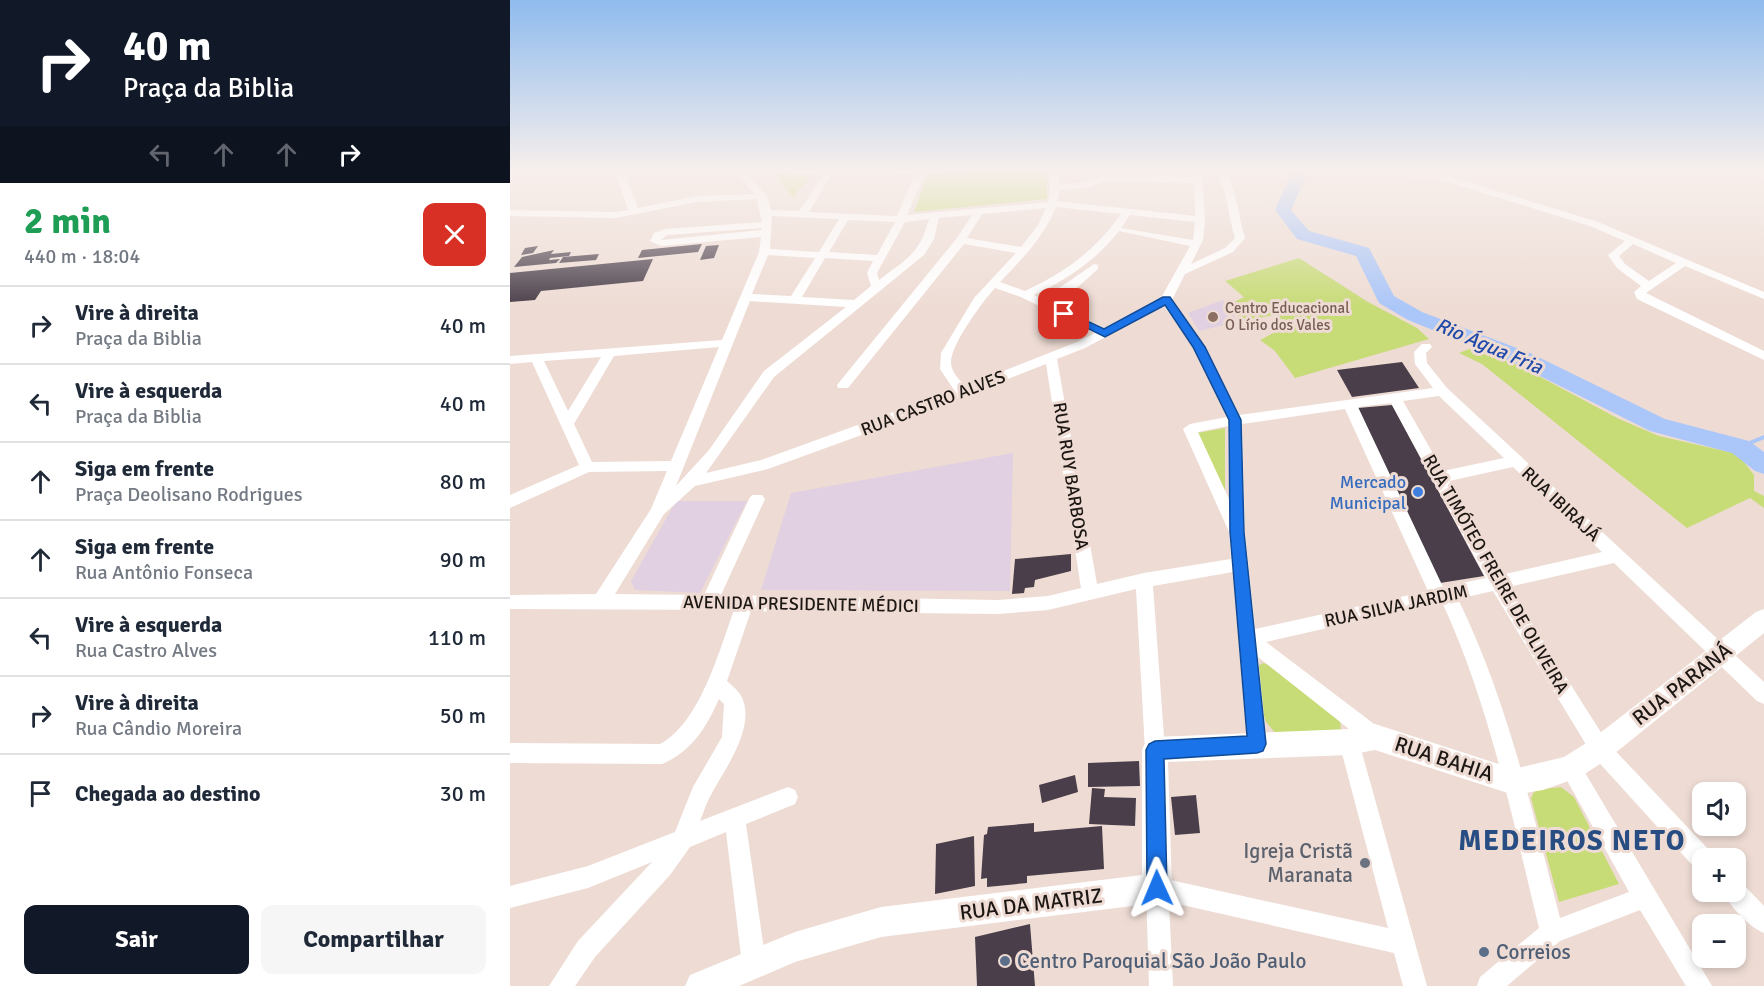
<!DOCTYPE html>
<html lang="pt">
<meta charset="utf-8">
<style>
:root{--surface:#fff;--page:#f6f6f7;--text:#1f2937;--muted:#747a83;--line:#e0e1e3;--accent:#111827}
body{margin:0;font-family:Signika,sans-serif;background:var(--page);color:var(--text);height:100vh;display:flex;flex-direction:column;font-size:22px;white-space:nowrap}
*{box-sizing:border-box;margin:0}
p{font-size:20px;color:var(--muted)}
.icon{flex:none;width:33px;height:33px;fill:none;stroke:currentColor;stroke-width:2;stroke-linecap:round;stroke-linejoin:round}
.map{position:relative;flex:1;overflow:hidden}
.sheet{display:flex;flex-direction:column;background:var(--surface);width:510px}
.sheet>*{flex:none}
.guide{background:#111827;color:#fff;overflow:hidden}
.tools{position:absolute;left:1182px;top:782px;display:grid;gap:12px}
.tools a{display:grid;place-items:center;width:54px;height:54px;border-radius:12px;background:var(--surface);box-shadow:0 3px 9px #0003;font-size:30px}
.pin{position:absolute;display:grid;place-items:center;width:51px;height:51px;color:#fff;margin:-26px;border-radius:12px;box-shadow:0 3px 9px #0006}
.me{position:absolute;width:66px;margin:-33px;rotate:359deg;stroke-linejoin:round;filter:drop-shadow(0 0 4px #0008)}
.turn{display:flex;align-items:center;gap:21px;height:126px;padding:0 24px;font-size:27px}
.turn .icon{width:78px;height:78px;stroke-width:2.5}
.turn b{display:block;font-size:42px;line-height:51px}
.lanes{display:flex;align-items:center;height:57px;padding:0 24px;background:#0003;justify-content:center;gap:30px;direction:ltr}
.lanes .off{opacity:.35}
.round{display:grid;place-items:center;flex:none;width:63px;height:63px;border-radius:12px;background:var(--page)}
.overview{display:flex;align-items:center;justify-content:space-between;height:102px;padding:0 24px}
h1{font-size:36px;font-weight:800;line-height:45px;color:#1e9e55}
.button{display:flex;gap:12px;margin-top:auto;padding:12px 24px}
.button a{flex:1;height:69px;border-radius:12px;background:var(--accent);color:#fff;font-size:24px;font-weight:800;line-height:69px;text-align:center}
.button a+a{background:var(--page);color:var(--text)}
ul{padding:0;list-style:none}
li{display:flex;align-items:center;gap:18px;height:78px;padding:0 24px;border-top:2px solid var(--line)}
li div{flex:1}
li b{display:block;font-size:22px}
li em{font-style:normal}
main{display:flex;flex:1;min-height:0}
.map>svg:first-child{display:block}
</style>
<main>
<section class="sheet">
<div class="guide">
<div class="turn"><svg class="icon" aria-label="right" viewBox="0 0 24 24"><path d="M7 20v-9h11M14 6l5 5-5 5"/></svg><div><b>40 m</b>Praça da Biblia</div></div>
<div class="lanes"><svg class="icon off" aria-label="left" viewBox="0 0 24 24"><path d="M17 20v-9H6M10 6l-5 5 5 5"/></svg><svg class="icon off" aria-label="ahead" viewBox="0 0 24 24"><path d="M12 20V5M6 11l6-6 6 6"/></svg><svg class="icon off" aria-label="ahead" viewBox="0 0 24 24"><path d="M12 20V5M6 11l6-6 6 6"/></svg><svg class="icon" aria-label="right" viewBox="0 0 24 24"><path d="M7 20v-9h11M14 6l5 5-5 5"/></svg></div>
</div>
<div class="overview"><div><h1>2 min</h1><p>440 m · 18:04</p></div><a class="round" style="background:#d93025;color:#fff"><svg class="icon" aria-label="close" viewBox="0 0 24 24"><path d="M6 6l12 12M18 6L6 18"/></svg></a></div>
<ul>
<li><svg class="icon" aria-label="right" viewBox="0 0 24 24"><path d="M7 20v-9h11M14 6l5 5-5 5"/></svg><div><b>Vire à direita</b><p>Praça da Biblia</p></div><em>40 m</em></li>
<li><svg class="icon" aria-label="left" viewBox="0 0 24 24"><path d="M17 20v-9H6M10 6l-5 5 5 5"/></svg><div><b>Vire à esquerda</b><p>Praça da Biblia</p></div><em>40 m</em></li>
<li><svg class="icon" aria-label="ahead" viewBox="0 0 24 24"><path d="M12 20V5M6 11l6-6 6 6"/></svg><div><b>Siga em frente</b><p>Praça Deolisano Rodrigues</p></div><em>80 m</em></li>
<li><svg class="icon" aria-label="ahead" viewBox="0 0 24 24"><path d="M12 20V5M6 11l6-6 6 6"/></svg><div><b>Siga em frente</b><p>Rua Antônio Fonseca</p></div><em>90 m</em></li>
<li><svg class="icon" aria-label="left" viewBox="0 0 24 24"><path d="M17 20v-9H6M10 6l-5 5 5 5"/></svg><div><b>Vire à esquerda</b><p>Rua Castro Alves</p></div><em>110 m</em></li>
<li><svg class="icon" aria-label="right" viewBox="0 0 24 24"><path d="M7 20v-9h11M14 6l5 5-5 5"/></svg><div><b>Vire à direita</b><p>Rua Cândio Moreira</p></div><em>50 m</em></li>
<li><svg class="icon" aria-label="arrive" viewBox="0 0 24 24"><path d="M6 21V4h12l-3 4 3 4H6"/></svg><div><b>Chegada ao destino</b></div><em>30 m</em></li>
</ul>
<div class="button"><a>Sair</a><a>Compartilhar</a></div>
</section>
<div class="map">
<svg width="1254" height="986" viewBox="0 0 1254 986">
<rect width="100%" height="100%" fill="#eedcd4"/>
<!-- education -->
<path fill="#e1d0e1" d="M713,300L728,322L689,331L678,313Z
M503,453L500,591L251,590L281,493Z
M166,501H237L190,593L125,590L121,581Z"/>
<!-- green -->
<path fill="#c7db76" d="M480,171H537V199L404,212L418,174Z
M264,174L302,175L283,197Z
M789,258L858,302L907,328L919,339L785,378L765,351L750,340L775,327L764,315L732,321L718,305L734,297L715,281Z
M959,349L1006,364L1109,419L1149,436L1228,454L1244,475V491L1254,496V508L1240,498L1177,528L972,364L949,353Z
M715,428V496L687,433Z
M753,663L758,665L830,720L831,732L767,735L756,722L753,714L748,666Z
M1051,787L1064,797L1109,884L1049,902L1021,798L1025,790Z"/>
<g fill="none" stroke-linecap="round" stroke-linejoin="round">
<!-- stream -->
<path stroke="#abc6f8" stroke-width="4" d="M1230,447L1254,437"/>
<!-- river -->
<path fill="#abc6f8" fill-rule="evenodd" d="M780,171H794L797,174L781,210L799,231L859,248L884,296L912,312L1020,353L1155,419L1239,441L1254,452V474L1245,471L1222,453L1140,431L1004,363L898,320L869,303L846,256L787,239L765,210L781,174Z"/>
</g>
<!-- building -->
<path fill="#493e49" d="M192,244L188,252L128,258L132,250Z
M209,245L204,258L190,260L196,246Z
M28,246L23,253L11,255L15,248Z
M44,250L41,254L61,252L59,256L40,258L39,260L50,259L46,263L4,267L12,257Z
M89,254L86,260L49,263L53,257Z
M143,259L133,281L31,291L25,300L0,302V273Z
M892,362L909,388L842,397L827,370Z
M882,405L974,576L930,583L848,408Z
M561,554V571L525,580L524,587L515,588L514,593L502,594L505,559Z
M629,761L630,786L578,787V763Z
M565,775L568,792L532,803L529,785Z
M582,788L595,789L594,797L626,798L625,826L579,824Z
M686,795L690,833L665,835L661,797Z
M524,823V832L592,826L594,869L517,876V883L477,887V878L471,879L474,835L477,834L478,827Z
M464,836L465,886L425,894L426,844Z
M520,924L525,986H467L465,937Z"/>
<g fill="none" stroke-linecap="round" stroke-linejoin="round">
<!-- minor -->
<path fill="#fff" fill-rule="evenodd" d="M105,171H114L128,208L187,196L244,194L225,171H234L257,196L261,210L289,211L313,175L290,174L286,171H324L299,212L387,216L405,174H384L380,171H416L397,215L538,202L540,190V171H549V185L574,182L594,175L684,177V171H692L695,220L693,240L681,264L715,248L725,238C718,215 717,192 707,171H716C727,192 728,215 735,238L723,252L675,274L662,300L695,347L729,415L923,388L905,364L904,352L912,344H920L922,347L916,353L917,363L937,388L1254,682V704L1247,701L1104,563L999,587L1097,742L1200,851L1202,858H1192V870L1184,867L1083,756L983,591L948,599C998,702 1021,807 1050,918L1119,892L1054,775L1051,768L1054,761L1061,758L1068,761L1202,986H1176L1130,910L1050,941L997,986H967L970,977L1029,928C1002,817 980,706 932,602L756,642L872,730L875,737L872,744L865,747L858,744L748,657L757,744L754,751L747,754L740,751L737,744L723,572L643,586L655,750L652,757L645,760L638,757L635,750L626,589L538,610L488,614L241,611L217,681C221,685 227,689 230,694C249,724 214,770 201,795C196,803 194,812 190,821L278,787L285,790L288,797L285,804L236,824L256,964L252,972L244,976L236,972L232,964L216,832L180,847L160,875L85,957L65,986H39L68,941L142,862L78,888L0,908V886L78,866L165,832L183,787L212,737L214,704L209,699C196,728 182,751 152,764L0,763V743L150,744C190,723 209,651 224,610L0,609V595L86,594L141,509L157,471L79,472L0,508V495L69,465L22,362L0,364V356L212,340L249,252L251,237L151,246L140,241L144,233L155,229L252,222L247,199L187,202L106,218L0,216V210L106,212L118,210ZM595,181L684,183L685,216L547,201L550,190L576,188ZM546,207L611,214C586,250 554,273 515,291L490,282C512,259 534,237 546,207ZM536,208L528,225L511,247L457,238L472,214ZM462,215L447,238L327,385L328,388H338L454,244L506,253L464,298L431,353L430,369L444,390L251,460L196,473L264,377L414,255L424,239L429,218ZM620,215L685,222L683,240L611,228ZM262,216L329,219L309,252L260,249ZM419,219C410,254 396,259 369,280L367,273L395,222ZM338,220L385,222L367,255L319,252ZM252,228L251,230L151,240L157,235ZM609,231L680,246L651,298L594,328L542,304L569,286L588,269V265L584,264L533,299L524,295C558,279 586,260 609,231ZM258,255L305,258L281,296L242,294ZM315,258L363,261L357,273L361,286L344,300L292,297ZM485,288L511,297L585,333L567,342L455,386C449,379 441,372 441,362C441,344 473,301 485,288ZM240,301L336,307L254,371L199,450L166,486ZM654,306L683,347L717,417L680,424L673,429L719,532L721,559L634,573L587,584L547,359L575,348ZM209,347L161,461L82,462L64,424L104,356ZM91,357L58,411L34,361ZM536,364L571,588L538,596L488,600L211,595L255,499L252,495H242L239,499L194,595L105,594L154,514L185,486L258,469L401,417ZM929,396L994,458L933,471L893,401ZM881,403L976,578L933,587L848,407ZM835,409L918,591L745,629L735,532L732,424ZM718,426L719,499L688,432ZM1003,467L1092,552L991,575L939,481Z
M864,171L926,172L1088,222L1254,292V299L1175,266L1136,293L1254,351V360L1127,299L1124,292L1131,286L1107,268L1098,255L1115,241L1080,226L925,178L869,174ZM1123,244L1166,263L1139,281L1115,264L1109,256Z
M839,732L846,735L849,742L917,986H893L884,953L659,902L663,986H639L636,888L639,880L647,877L878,928L829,742L832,735Z
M1226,880L1232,883L1254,906V933C1239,927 1219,906 1213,891H1226Z"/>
<!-- major -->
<path fill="#fff" fill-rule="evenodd" d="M1254,609V633L1099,758L1070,777L1033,790L1004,795L865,750L839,755L658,762L662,888L657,898L647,903L371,937L285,962L229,986H175L180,975L285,932L371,907L632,875V750L636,741L645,737L839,729L865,724L1004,769L1054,757L1081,740L1246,612Z"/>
</g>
<!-- sky -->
<linearGradient id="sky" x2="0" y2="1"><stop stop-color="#8fbbee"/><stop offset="0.55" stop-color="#f7efec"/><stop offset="1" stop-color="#f7efec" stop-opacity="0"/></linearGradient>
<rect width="1254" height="309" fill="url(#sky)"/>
<!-- route -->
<path fill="#1a73e8" stroke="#114b97" stroke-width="1.5" d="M653,297H660L695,347L731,420L734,532L756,744L753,751L747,753L654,759L657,888L654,895L647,898L640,895L637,888L636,750L639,744L645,741L737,736L720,532L719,420L683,347L655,305L595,337L549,314L558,312L594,329Z"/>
<!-- markers -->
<circle fill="#8d6e63" stroke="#eedcd4" stroke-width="2" cx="703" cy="317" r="6"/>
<circle fill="#3f7fe0" stroke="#eedcd4" stroke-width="2" cx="908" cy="492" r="6"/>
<circle fill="#6b7280" stroke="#eedcd4" stroke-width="2" cx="855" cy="863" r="6"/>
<g fill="#5c6f8a" stroke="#eedcd4" stroke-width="2">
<circle cx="974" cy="952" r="6"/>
<circle cx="495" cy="961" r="6"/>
</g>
<g text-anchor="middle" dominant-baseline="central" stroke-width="6" stroke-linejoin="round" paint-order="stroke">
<!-- far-education labels -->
<g font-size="15" fill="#785e54" stroke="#eedcd4" text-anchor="start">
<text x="715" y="308">Centro Educacional<tspan x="715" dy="17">O Lírio dos Vales</tspan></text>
</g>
<!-- street labels -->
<g font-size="18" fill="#1d1714" stroke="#eedcd4">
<text transform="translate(423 403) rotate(-21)">RUA CASTRO ALVES</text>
<text transform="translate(561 476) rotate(81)">RUA RUY BARBOSA</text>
<text transform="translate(1051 504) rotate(43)">RUA IBIRAJÁ</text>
<text transform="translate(986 574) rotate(60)">RUA TIMÓTEO FREIRE DE OLIVEIRA</text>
<text transform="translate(291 604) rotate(1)">AVENIDA PRESIDENTE MÉDICI</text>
<text transform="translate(886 606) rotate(-12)">RUA SILVA JARDIM</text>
</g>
<!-- shop labels -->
<g font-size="18" fill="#366cbe" stroke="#eedcd4" text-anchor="end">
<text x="896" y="482">Mercado<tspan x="896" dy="21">Municipal</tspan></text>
</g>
<!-- water labels -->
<g font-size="20" font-style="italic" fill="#1f4aa9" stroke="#eedcd4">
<text transform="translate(979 346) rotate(23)">Rio Água Fria</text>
</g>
<!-- near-street labels -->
<g font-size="21" fill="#1d1714" stroke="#eedcd4">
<text transform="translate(1172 684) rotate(-38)">RUA PARANÁ</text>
<text transform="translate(934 759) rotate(18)">RUA BAHIA</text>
<text transform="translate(521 904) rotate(-7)">RUA DA MATRIZ</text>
</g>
<!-- near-worship labels -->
<g font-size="21" fill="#5b616d" stroke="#eedcd4" text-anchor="end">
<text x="843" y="851">Igreja Cristã<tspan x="843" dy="24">Maranata</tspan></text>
</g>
<!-- near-service labels -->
<g font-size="21" fill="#4e5e75" stroke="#eedcd4" text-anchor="start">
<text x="986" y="952">Correios</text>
<text x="507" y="961">Centro Paroquial São João Paulo</text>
</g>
<!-- near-district labels -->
<g font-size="28" font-weight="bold" letter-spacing="1.5" fill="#274d83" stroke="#eedcd4">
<text x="1062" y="841">MEDEIROS NETO</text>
</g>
</g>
</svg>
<div class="tools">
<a><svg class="icon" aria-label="sound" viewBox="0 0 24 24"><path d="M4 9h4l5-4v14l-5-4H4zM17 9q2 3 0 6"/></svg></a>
<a>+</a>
<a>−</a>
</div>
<div class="pin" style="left:554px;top:314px;background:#d93025"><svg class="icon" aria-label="arrive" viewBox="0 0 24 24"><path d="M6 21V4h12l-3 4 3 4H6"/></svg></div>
<svg class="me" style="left:647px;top:888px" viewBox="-20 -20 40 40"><path d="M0-17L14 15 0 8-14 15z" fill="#1a73e8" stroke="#fff" stroke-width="4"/></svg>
</div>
</main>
